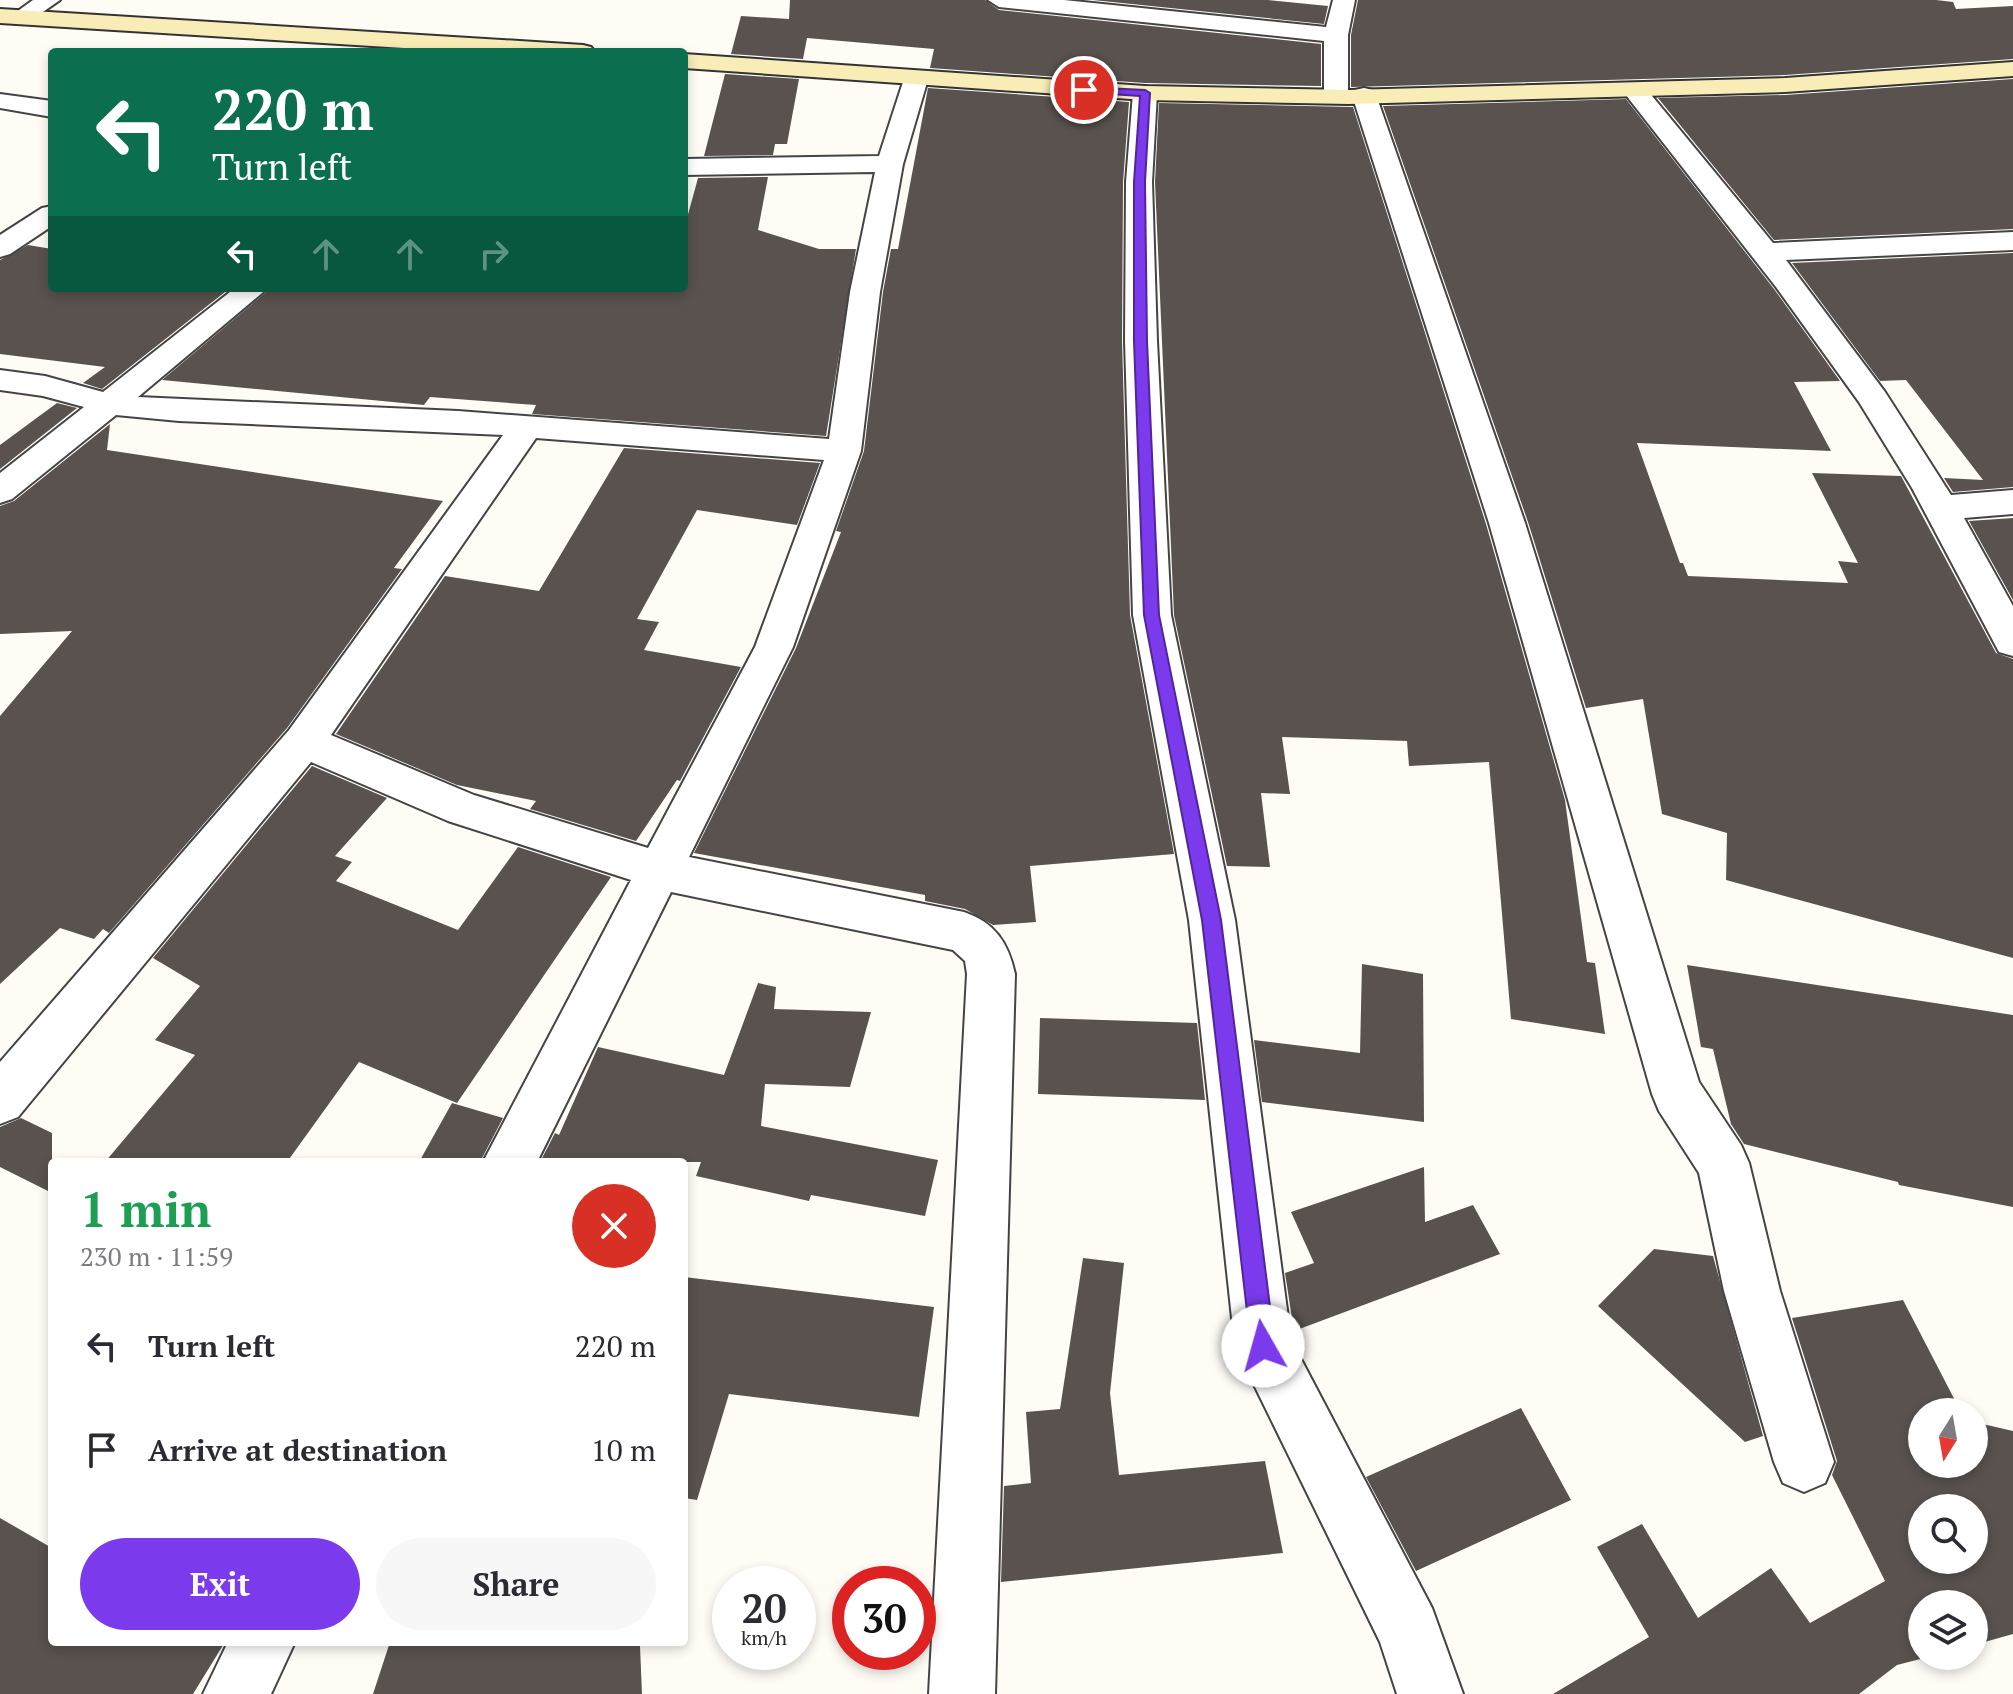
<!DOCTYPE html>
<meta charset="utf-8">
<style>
:root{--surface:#fff;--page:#f7f7f7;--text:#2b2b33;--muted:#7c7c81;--accent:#7c3aed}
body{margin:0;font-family:"PT Serif",serif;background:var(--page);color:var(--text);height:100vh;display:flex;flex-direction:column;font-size:30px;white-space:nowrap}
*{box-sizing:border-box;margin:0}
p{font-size:26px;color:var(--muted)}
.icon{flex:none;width:44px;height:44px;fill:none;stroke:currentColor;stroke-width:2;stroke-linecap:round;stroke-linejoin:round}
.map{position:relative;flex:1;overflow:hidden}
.side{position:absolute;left:48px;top:1158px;width:640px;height:488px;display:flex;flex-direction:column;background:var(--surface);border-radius:8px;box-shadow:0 4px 12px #0003}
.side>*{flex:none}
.guide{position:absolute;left:48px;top:48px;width:640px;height:244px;border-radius:8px;box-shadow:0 4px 12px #0003;background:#0b6e4f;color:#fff;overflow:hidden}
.needle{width:52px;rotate:191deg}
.controls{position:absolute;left:1908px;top:1398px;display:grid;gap:16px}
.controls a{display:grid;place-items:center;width:80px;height:80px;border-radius:50%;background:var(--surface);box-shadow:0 4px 12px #0003;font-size:40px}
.speed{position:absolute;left:712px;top:1566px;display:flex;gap:16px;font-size:40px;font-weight:700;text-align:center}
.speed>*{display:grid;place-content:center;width:104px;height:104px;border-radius:50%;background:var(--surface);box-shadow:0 4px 12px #0003;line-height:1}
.speed small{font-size:20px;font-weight:400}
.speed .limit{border:12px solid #d22;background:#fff;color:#111}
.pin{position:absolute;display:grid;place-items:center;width:68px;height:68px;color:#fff;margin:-34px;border:4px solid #fff;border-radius:50%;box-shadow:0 2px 8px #0007}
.me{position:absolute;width:88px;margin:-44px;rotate:353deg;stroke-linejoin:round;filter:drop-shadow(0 0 6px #0008)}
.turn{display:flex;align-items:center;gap:28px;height:168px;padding:0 32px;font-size:36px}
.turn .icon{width:104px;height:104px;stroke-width:2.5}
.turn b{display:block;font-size:56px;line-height:68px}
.lanes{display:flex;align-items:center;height:76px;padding:0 32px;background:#0003;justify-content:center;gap:40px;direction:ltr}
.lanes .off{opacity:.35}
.round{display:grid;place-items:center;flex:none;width:84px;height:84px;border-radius:42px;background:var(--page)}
.headline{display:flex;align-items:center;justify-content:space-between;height:136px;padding:0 32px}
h1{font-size:48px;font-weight:800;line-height:60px;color:#1e9e55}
.action{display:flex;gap:16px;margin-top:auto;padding:16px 32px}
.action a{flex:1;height:92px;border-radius:48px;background:var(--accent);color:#fff;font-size:32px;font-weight:800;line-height:92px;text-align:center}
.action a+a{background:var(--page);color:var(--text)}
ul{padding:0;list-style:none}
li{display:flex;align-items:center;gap:24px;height:104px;padding:0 32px}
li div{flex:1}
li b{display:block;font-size:30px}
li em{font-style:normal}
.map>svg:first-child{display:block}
</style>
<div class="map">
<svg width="2013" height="1694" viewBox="0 0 2013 1694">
<rect width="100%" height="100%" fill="#fefcf5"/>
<!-- building -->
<path fill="#59524e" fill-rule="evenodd" d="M790,0H985L999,10L1321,44V86L1145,83L930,68L934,49L807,38L803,59L731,54L741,16L789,19Z
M1093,0H1268L1328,6L1324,24Z
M1358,0H1936L1953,2L1956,9L2013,6V59L1785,75L1351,87V35Z
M725,74L799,79L787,144H775L773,155L704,156Z
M2013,79V229L1774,240L1658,98L1785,95Z
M928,88L1129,102L1123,182L1122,341L1130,615L1174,854L1030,866L1036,922L993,925L965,909L925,901V895L694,853L796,648L841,532L836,531L864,451L883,292L891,249H898Z
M1626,99L1774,289L1840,381L1794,382L1831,451L1637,443L1680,563H1683L1688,576L1848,583L1838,561L1858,563L1812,473L1901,476L1996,653L2013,659V958L1726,880L1727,833L1662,814L1643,699L1586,708L1528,522L1383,106Z
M1159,103L1353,107L1486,524L1565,800L1587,962L1595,963L1605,1034L1511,1019L1489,762L1409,766L1407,741L1282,737L1290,794L1261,793L1270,867L1227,866L1174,615L1155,182Z
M768,177L758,230L819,249H856L826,436L532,414L536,405L430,397L424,405L162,380L271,288H684V229L698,178Z
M28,245L52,249V288H230L102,389L83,383L105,367L0,354V260Z
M2013,253V487L1953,492L1944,478L1983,480L1906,380L1880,381L1792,263Z
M57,403L77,408L0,469V445Z
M110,424L107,450L443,501L394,568L402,569L287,728L109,933L103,929L94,939L60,928L0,984V716L72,631L0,634V506L14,501Z
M624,448L820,463L797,525L697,510L637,619L659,622L644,650L741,667L680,781L677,780L636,841L530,809L536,801L457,785L336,734L445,576L539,591Z
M2013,518V600L1969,521Z
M312,766L387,798L335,856L352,862L336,881L458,930L518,847L611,877L457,1103L359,1062L287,1162H105L195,1055L155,1040L200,986L153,958Z
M1362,964L1423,974L1424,1122L1262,1102L1254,1040L1360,1053Z
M1687,965L2013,1015V1207L1899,1185L1898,1182L1744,1144L1731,1124L1713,1049L1701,1047Z
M758,983L776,987L774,1009L871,1012L850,1087L765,1084L761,1126L938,1160L925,1216L811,1195L809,1201L696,1176L701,1162H540L555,1133L559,1135L598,1047L724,1075Z
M1040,1018L1197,1023L1205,1100L1038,1094Z
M452,1103L503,1118L480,1162H419Z
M21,1118L52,1133V1193L0,1167V1127Z
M1424,1167L1425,1222L1473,1205L1500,1254L1294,1331L1285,1273L1314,1263L1291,1212Z
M1654,1249L1713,1256L1763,1436L1745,1442L1598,1306Z
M1083,1258L1124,1263L1110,1393L1119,1475L1265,1461L1283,1553L1001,1582L1004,1486L1031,1483L1026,1412L1060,1409Z
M684,1277L934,1307L919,1417L729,1394L697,1500L684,1498Z
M1903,1300L1961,1412H1922V1464H1974V1422L2013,1431V1634L1974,1645V1604H1922V1656H1932L1897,1665L1859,1694H1553L1649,1637L1597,1547L1642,1524L1698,1618L1771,1568L1810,1623L1885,1581L1832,1475L1837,1461L1792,1318ZM1922,1508H1974V1560H1922Z
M1521,1408L1571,1500L1416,1571L1366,1477Z
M0,1518L52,1548V1642H225L193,1694H0Z
M390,1642H541L640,1646L642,1694H373Z"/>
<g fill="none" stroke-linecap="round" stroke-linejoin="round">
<defs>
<path id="street" d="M33,0H60L27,23H11L8,18Z
M988,0H1064L1326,27L1333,0H1355L1348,35V96L1345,101H1327L1324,96V41L999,7Z
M916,72L925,74L928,79L903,164L880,292L861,451L793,647L689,857L964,912C995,923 1008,942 1015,974L995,1694H929L967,974L965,961L953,950L671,892L537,1162H483L631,880L448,821L311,762L18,1117L0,1124V1062L289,730L503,435L179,421L116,415L12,499L0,503V473L84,407L43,396L0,390V370L45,376L103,392L235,288H268L138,397L458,411L829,439L850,292L875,172L684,175V159L879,156L904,79L907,74ZM536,438L824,460L755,647L648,848L474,795L331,735Z
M1634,83L1643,85L1773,243L2013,232V250L1786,260L1885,392L1951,495L2013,490V514L1964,518L2013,606V656L1999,652L1912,488L1859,402L1776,287L1622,90L1625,85Z
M1145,86L1154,88L1157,93L1152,182L1157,341L1171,615L1235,920L1291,1340L1432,1608L1463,1694H1397L1380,1642L1235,1346L1189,920L1133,615L1125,341L1126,182L1133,93L1136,88Z
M1364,88L1373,90L1376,95L1525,523L1699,1082L1741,1145L1749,1163L1780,1291L1834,1462L1825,1483L1804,1492L1783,1483L1774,1462L1724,1291L1699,1173L1659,1111L1652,1094L1489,523L1352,95L1355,90Z
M0,94L52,101V117L0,108Z
M52,206V226L10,254L0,257V235L42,208Z
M228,1642H295L271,1694H203Z"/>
<path id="secondary" d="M0,9L583,45L591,47L595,52H469L0,23Z
M684,54L1145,86L1349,90L1785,78L2013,62V76L1785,92L1349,104L1145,100L684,68Z"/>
</defs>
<!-- street casing -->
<use href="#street" stroke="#444" stroke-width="4"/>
<!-- secondary casing -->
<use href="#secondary" stroke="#333" stroke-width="4"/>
<!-- street -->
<use href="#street" fill="#fff" fill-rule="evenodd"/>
<!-- secondary -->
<use href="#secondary" fill="#f8edb7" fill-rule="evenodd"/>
</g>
<!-- route -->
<path fill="#7c3aed" stroke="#51269a" stroke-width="2" d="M1084,87L1145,90L1150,93L1145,182L1147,341L1159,615L1221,920L1275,1346L1271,1355L1263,1358L1254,1355L1251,1346L1202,920L1144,615L1134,341V182L1140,96L1080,92L1079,90Z"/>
</svg>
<div class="controls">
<a><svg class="needle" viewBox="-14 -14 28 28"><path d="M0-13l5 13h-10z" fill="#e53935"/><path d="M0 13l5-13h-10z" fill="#7c7c81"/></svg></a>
<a><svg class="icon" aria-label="search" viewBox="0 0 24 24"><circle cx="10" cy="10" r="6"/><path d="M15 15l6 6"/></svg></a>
<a><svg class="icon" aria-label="layers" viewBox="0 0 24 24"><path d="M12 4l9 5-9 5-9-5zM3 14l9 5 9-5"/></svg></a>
</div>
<div class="speed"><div>20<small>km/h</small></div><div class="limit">30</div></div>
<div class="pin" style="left:1084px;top:90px;background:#d93025"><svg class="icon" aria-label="arrive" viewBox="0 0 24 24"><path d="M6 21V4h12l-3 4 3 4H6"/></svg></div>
<svg class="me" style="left:1263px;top:1346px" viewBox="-20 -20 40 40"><circle r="19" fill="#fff"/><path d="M0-13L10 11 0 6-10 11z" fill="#7c3aed"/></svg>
<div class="guide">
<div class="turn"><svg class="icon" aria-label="left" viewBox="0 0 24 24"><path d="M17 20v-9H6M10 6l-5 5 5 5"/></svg><div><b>220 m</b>Turn left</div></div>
<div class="lanes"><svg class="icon" aria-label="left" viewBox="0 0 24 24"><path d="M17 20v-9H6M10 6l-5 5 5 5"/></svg><svg class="icon off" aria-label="ahead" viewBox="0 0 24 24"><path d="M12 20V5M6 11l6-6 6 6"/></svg><svg class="icon off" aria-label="ahead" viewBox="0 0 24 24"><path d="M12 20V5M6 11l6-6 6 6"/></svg><svg class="icon off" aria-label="right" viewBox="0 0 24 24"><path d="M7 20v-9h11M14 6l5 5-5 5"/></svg></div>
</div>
<section class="side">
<div class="headline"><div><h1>1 min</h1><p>230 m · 11:59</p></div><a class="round" style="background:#d93025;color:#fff"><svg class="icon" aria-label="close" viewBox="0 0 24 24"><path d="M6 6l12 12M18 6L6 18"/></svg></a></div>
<ul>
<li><svg class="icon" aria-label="left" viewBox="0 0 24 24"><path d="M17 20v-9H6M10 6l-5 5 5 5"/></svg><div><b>Turn left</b></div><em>220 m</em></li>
<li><svg class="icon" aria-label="arrive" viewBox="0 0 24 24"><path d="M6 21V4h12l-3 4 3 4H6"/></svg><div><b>Arrive at destination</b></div><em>10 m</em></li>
</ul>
<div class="action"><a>Exit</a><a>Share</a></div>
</section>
</div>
